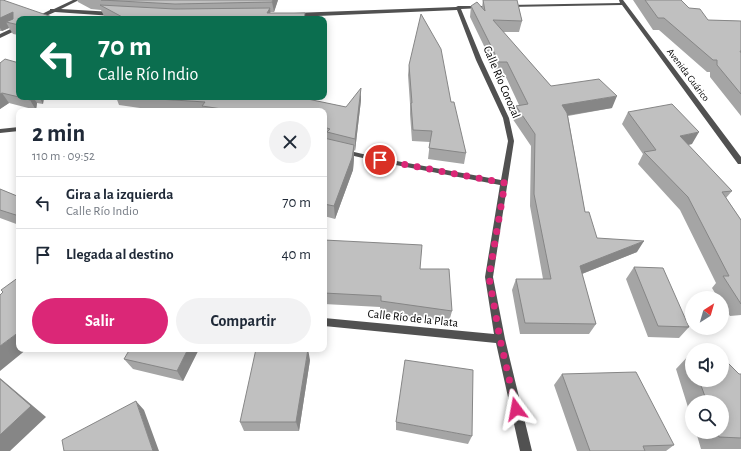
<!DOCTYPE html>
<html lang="es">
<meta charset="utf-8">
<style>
:root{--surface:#fff;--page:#f2f2f3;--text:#1f2937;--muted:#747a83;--line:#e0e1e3;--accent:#db2777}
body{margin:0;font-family:"Alegreya Sans",sans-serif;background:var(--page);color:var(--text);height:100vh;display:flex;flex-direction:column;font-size:15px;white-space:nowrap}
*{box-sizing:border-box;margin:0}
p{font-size:13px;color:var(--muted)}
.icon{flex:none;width:22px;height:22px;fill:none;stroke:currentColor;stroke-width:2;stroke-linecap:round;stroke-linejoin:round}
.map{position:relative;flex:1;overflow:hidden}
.panel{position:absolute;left:16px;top:108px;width:311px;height:244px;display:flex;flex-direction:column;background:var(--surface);border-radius:8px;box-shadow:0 2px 10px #0003}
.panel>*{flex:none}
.guide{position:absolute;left:16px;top:16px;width:311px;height:84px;border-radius:8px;box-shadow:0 2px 10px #0003;background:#0b6e4f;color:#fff;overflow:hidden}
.needle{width:26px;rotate:37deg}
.tools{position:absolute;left:685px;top:291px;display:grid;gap:8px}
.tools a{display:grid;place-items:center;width:44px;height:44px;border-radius:50%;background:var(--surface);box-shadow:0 2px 10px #0003;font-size:20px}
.pin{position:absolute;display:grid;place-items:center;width:34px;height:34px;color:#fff;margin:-17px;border:2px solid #fff;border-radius:50%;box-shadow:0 1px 4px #0007}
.me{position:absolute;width:44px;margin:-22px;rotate:347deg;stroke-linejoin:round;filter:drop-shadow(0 0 3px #0008)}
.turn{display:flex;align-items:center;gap:14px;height:84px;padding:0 16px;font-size:18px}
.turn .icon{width:52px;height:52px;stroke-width:2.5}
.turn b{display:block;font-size:28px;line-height:34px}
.round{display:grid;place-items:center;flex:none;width:42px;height:42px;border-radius:21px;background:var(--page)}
.overview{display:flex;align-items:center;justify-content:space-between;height:68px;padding:0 16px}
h1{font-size:24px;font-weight:600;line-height:30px}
.cta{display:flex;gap:8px;margin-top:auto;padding:8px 16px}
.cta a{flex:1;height:46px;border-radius:24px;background:var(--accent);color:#fff;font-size:16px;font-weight:600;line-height:46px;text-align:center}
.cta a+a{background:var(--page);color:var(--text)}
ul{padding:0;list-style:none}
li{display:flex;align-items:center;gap:12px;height:52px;padding:0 16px;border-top:1px solid var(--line)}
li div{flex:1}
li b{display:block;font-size:15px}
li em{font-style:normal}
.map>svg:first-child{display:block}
</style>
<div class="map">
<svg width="741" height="451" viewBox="0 0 741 451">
<rect width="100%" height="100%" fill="#fff"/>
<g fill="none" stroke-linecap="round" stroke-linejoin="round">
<!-- street -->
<path fill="#515151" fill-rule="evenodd" d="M73,0H79L61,9L113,12L116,14L113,16L55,12L39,19H32L50,10V9H54Z
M619,0H623L741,157V164H738L622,5L508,7L506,6L508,5L620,3Z
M458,6H482L484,7L482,8L461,9L482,60L509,118L514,141L493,277L505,339L532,451H520L496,343L324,326V318L494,334L485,277L500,185L380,162L324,149V145L380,158L501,180L508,141L503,118L476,60L457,10L294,17L291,15L294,13L456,7Z
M19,25V29L0,38V34Z
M19,127V131L0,133V129Z"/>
</g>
<!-- wall -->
<path fill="#a5a5a5" d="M0,0L19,19V35L13,34L9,28L2,31H0Z
M77,0H278L274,12H270V13H305V19H109L104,16L101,10L91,9L78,2Z
M483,0H517L522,21L519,32H503L551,86L612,108L568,116L585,212L597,238L637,252L582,274L596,324L589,334H520L512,290L516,279H543L530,206L531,146L512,118L516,106L519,105L504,73H497L470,17L471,6L482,7Z
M633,0H681L689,8L708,20L741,21V116L710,77V72H707L659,30H653Z
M0,63L19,97H44L43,104L37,103L36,110L9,103L0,109Z
M409,65L451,102L466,153L464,164L428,159L430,142L412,141L410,114V104L408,75Z
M116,97H303L302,98L346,107L361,100L355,151L354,150V158L353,170L335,219L324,216V111H161L119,105Z
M628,112L692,144L688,145L732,191L726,198L741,220V315L730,316L722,304V298H718L712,288L716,283L680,210L638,164L643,154L622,124Z
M0,189L17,196L19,195V225L0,218Z
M324,240L420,269L452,311L449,322L380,312V307L324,304Z
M634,267L689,327L679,338L648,337L626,279Z
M199,349L183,381L133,369L124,359Z
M690,354H692V380H722L739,374H741V449H701L696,432H722V402H692V420L676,369Z
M310,360L299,431H244L240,422Z
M562,374L674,445L666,451H577L554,385Z
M396,422L472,436L468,444L396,430Z"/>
<!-- shaded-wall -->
<path fill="#868686" d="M273,0H278L274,12L272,2Z
M270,8L271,19L267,13Z
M13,12L19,23L6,22L9,28L2,31L0,28V18Z
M361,88V100L355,151V139Z
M2,93L9,103L0,109V94Z
M617,96L612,108L557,117L562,105Z
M30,97H33L37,103L36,110L30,100Z
M39,97H44L43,104Z
M699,132L692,144L672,148L680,136Z
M354,145V158L353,170L335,219L334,206Z
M644,241L637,252L574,277L580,266Z
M19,332V349H27L0,371V346Z
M188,349H199L183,381L177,371Z
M308,349L310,360L299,431L296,422Z
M0,378L46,417L10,451H0Z
M136,401L144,410L159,451H153Z"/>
<!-- building -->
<path fill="#c0c0c0" stroke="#868686" d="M0,0H3L58,19H19V25L6,22L13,19V12L0,18Z
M101,0H273L272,2L175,4Z
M483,0H517L522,21L493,20L551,86L599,79L617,96L562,105L567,113L585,212H589L597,238L644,241L580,266L596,324L525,323L516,279H551L534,194L535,134L516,106L528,104L507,62H499L471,6L477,2L485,11Z
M645,0H681L689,8L700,9L708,20L741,21V51H740L741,53V94L717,65V60H713L664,18H658Z
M100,5L175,9L270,8L267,13H305L304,19H126Z
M421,14L441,49L451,102H454L466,153L429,148L432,131L413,130L411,103H412L409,65Z
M5,59L19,63V97L2,93L0,94V63Z
M361,88L355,139L327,132L330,129L324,127V111H220L222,109L202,106L205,102L158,99L142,97H298L346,107Z
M19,97H30V100Z
M672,104L699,132L680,136L732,191L722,192L741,220V304L723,276H729L688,197L644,152L656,150L628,112Z
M324,138L354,145L352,158L334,206L324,204Z
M0,189L17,196L19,195V216L0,210Z
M324,240L422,245L420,269H449L452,311L381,301V296L324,293Z
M634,267L663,268L689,327L658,326Z
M19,277V332L0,346V295L3,292L1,290Z
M130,349H188L177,371L124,359Z
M256,349H308L296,422H240Z
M722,357L739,374H741V438L719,437L717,432H722V402H707L699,380H722Z
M405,360L473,370L472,436L396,422Z
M636,372L674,445L643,446L645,451H590L562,374Z
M0,379L31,406L0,435Z
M136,401L153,451H64L62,440Z"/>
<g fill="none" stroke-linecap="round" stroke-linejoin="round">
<!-- route -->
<path stroke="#db2777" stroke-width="7" stroke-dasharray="0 12.6" d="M380,160L505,183L489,277L500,339L516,409"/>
</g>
<g text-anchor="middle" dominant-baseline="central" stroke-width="3.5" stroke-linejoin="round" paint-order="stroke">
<!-- far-street labels -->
<g font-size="10" fill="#000" stroke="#fff">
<text transform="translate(688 75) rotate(53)">Avenida Guárico</text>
</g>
<!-- street labels -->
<g font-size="12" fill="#000" stroke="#fff">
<text transform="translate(502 82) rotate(67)">Calle Río Corozal</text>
<text transform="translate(413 318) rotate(6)">Calle Río de la Plata</text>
</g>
</g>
</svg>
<div class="tools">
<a><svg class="needle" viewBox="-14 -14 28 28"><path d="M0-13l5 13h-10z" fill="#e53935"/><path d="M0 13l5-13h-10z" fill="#747a83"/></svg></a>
<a><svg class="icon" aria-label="sound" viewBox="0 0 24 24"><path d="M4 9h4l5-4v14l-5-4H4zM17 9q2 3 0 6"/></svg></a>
<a><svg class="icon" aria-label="search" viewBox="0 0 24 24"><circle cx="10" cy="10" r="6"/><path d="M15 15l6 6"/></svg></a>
</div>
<div class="pin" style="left:380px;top:160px;background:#d93025"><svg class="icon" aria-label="arrive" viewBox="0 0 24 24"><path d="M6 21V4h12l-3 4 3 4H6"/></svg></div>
<svg class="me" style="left:516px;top:409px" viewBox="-20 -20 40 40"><path d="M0-17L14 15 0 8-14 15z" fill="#db2777" stroke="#fff" stroke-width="4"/></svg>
<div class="guide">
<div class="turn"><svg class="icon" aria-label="left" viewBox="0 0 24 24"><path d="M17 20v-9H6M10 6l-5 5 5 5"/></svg><div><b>70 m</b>Calle Río Indio</div></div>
</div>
<section class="panel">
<div class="overview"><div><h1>2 min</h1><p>110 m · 09:52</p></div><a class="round"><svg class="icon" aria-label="close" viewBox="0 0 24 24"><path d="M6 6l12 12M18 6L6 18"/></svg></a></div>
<ul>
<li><svg class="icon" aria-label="left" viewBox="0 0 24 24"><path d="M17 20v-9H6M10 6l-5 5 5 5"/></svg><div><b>Gira a la izquierda</b><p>Calle Río Indio</p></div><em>70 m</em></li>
<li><svg class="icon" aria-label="arrive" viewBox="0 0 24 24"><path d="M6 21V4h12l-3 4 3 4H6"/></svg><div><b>Llegada al destino</b></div><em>40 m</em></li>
</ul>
<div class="cta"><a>Salir</a><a>Compartir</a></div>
</section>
</div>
